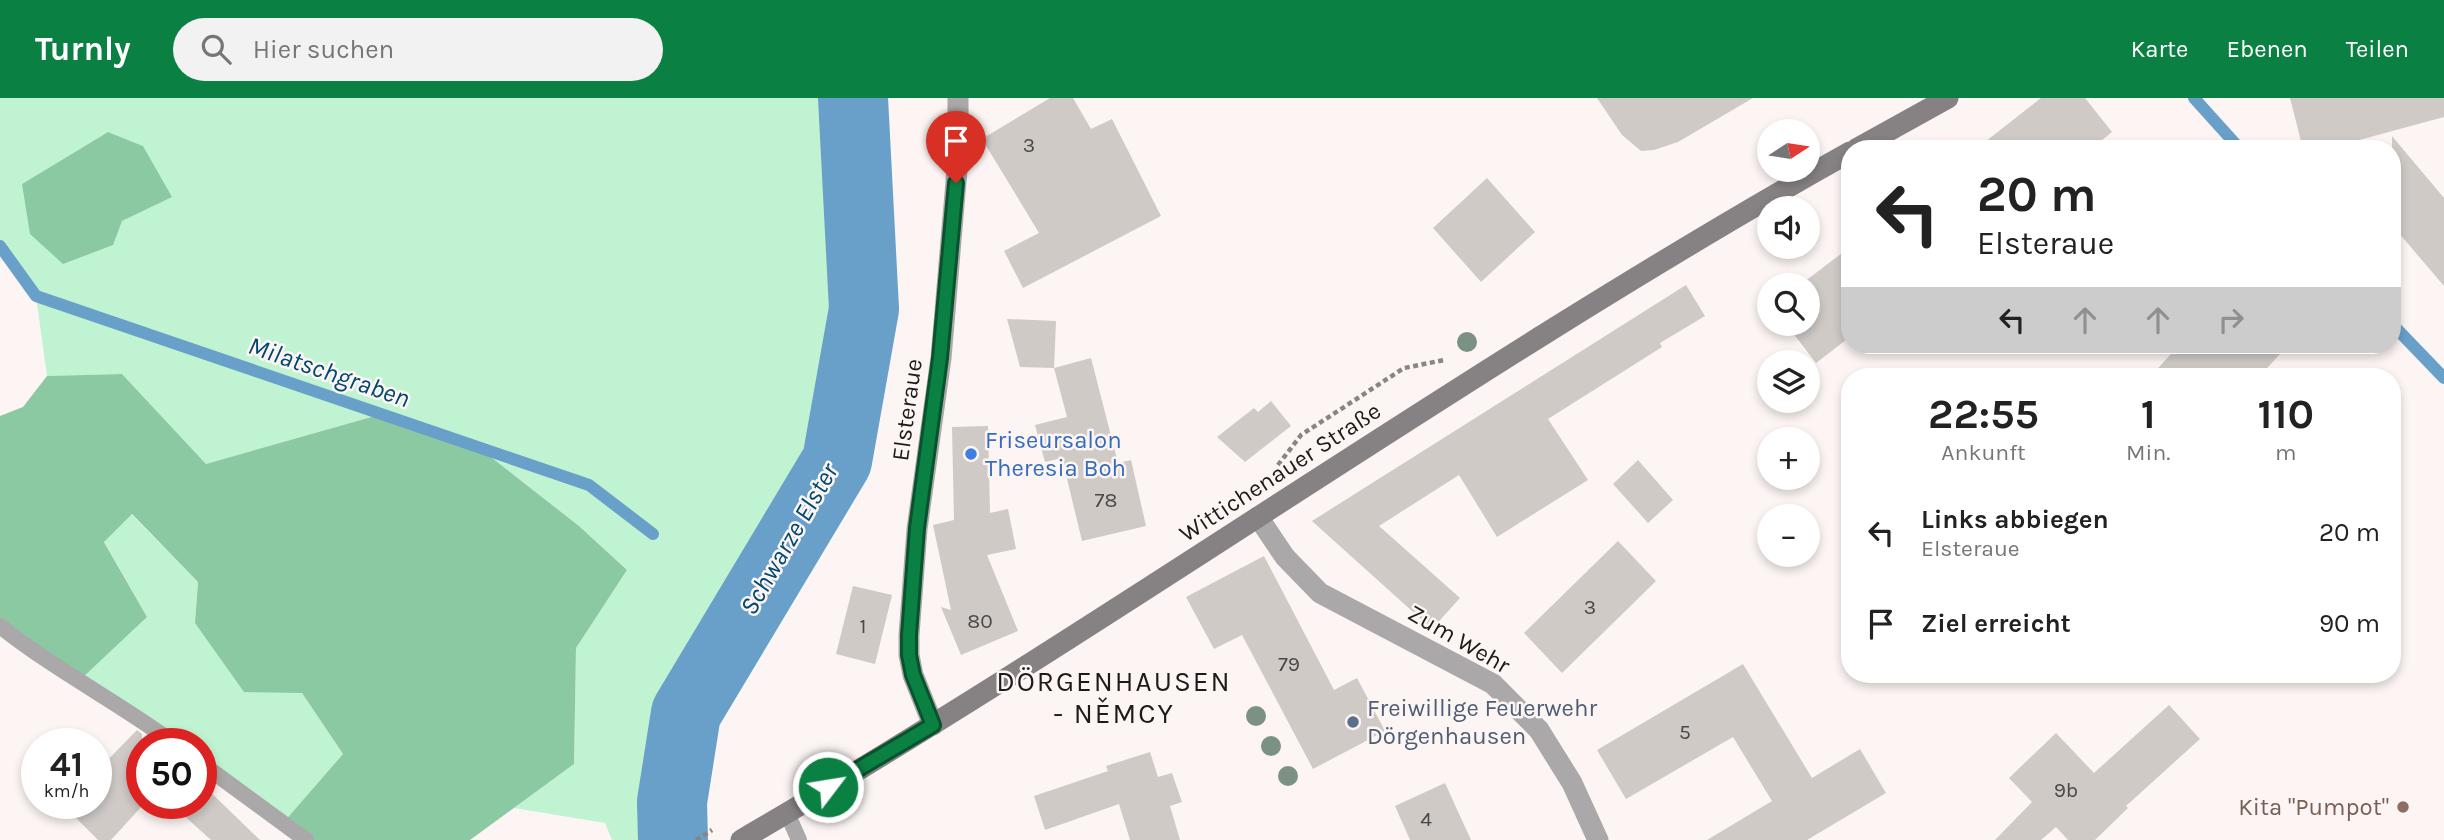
<!DOCTYPE html>
<html lang="de">
<meta charset="utf-8">
<style>
:root{--surface:#fff;--page:#f2f2f2;--text:#222;--muted:#767676;--accent:#0b8043}
body{margin:0;font-family:Karla,sans-serif;background:var(--page);color:var(--text);height:100vh;display:flex;flex-direction:column;font-size:26px;white-space:nowrap}
*{box-sizing:border-box;margin:0}
p{font-size:23px;color:var(--muted)}
.icon{flex:none;width:38px;height:38px;fill:none;stroke:currentColor;stroke-width:2;stroke-linecap:round;stroke-linejoin:round}
.map{position:relative;flex:1;overflow:hidden}
.details{position:absolute;left:1841px;top:270px;width:560px;height:315px;display:flex;flex-direction:column;background:var(--surface);border-radius:28px;box-shadow:0 4px 10px #0003}
.details>*{flex:none}
.banner{position:absolute;left:1841px;top:42px;width:560px;height:214px;border-radius:28px;box-shadow:0 4px 10px #0003;background:#fff;color:var(--text);overflow:hidden}
.needle{width:46px;rotate:78deg}
.controls{position:absolute;left:1757px;top:21px;display:grid;gap:14px}
.controls a{display:grid;place-items:center;width:63px;height:63px;border-radius:50%;background:var(--surface);box-shadow:0 4px 10px #0003;font-size:35px}
.speed{position:absolute;left:21px;top:630px;display:flex;gap:14px;font-size:35px;font-weight:700;text-align:center}
.speed>*{display:grid;place-content:center;width:91px;height:91px;border-radius:50%;background:var(--surface);box-shadow:0 4px 10px #0003;line-height:1}
.speed small{font-size:18px;font-weight:400}
.speed .limit{border:10px solid #d22;background:#fff;color:#111}
.pin{position:absolute;display:grid;place-items:center;width:60px;height:60px;color:#fff;margin:-72px -30px;border-radius:50% 50% 50% 0;rotate:-45deg;box-shadow:0 0 7px #0007}
.pin .icon{rotate:45deg}
.me{position:absolute;width:77px;margin:-38px;rotate:59deg;stroke-linejoin:round;filter:drop-shadow(0 0 5px #0008)}
.turn{display:flex;align-items:center;gap:24px;height:147px;padding:0 21px;font-size:32px}
.turn .icon{width:91px;height:91px;stroke-width:2.5}
.turn b{display:block;font-size:49px;line-height:60px}
.lanes{display:flex;align-items:center;height:66px;padding:0 21px;background:#0003;justify-content:center;gap:35px;direction:ltr}
.lanes .off{opacity:.35}
.eta{display:flex;justify-content:space-evenly;align-items:center;height:119px;text-align:center}
.eta b{font-size:42px;font-weight:700;line-height:49px}
ul{padding:0;list-style:none}
li{display:flex;align-items:center;gap:21px;height:91px;padding:0 21px}
li div{flex:1}
li b{display:block;font-size:26px}
li em{font-style:normal}
header{display:flex;align-items:center;gap:42px;box-sizing:border-box;height:98px;padding:0 35px;background:var(--accent);color:#fff}
header strong{font-size:33px}
nav{display:flex;gap:38px;margin-inline-start:auto;font-size:24px}
.search{width:490px;height:63px;background:var(--page);display:flex;align-items:center;gap:18px;box-sizing:border-box;padding:0 24px;border-radius:38px;color:var(--muted);font-size:26px}
.map>svg:first-child{display:block}
</style>
<header>
<strong>Turnly</strong>
<div class="search"><svg class="icon" aria-label="search" viewBox="0 0 24 24"><circle cx="10" cy="10" r="6"/><path d="M15 15l6 6"/></svg>Hier suchen</div>
<nav><a>Karte</a><a>Ebenen</a><a>Teilen</a></nav>
</header>
<div class="map">
<svg width="2444" height="742" viewBox="0 0 2444 742">
<rect width="100%" height="100%" fill="#fcf5f3"/>
<!-- green -->
<path fill="#c0f3d2" fill-rule="evenodd" d="M0,0H853L864,211L837,363L686,615L672,704L675,742H612L605,725L514,710L574,666L576,550L627,472L579,428L478,349L382,316L206,366L122,276L47,278L36,198L0,148ZM108,34L143,48L171,99L122,123L22,86Z
M131,416L198,484L195,525L302,595L343,656L283,725L201,665V646H175L80,582L147,519L104,443Z"/>
<!-- forest -->
<path fill="#8bc9a2" d="M108,34L143,48L172,99L122,123L113,147L63,166L30,136L22,86Z
M122,276L206,366L382,316L478,349L579,428L627,472L576,550L574,666L470,742H306L283,725L343,656L302,595L244,594L195,525L198,484L132,416L104,444L147,519L80,582L0,528V318L23,309L47,278Z"/>
<g fill="none" stroke-linecap="round" stroke-linejoin="round">
<!-- stream -->
<path stroke="#69a0ca" stroke-width="12" d="M2194,0L2240,51
M0,148L36,198L589,387L653,436
M2392,226L2444,280"/>
<!-- river -->
<path stroke="#69a0ca" stroke-width="70" d="M673,742L672,704L686,615L837,363L864,211L853,0"/>
</g>
<!-- building -->
<path fill="#cfcac6" d="M1050,0H1073L1091,31L1112,21L1161,118L1023,190L1004,153L1039,135L982,41Z
M1597,0H1753L1678,44L1654,52L1641,53L1622,37Z
M2041,0H2085L2112,34L2091,51H1976Z
M2290,0H2444V19L2326,51H2303Z
M2392,38L2444,100V188L2392,127Z
M1487,80L1535,134L1481,184L1433,130Z
M1850,149V239L1816,265L1786,226H1808V187H1800Z
M1686,187L1705,218L1660,245L1662,249L1548,321L1588,382L1497,439L1459,377L1379,428L1460,500L1432,531L1312,423Z
M1007,221L1056,223L1054,270L1020,269Z
M2179,247H2288L2260,278H2151Z
M1091,260L1118,365L1131,362L1146,428L1082,443L1062,360L1045,364L1035,327L1067,319L1054,270Z
M1271,303L1291,328L1245,364L1217,339L1254,310L1258,314Z
M988,328L990,415L1008,411L1016,451L987,457L1018,533L961,557L941,509L951,512L933,427L954,422L952,329Z
M1638,362L1673,402L1648,425L1613,386Z
M1618,443L1656,483L1562,575L1524,535Z
M1264,458L1334,592L1357,580L1385,633L1313,671L1242,537L1214,551L1186,499Z
M853,488L892,497L875,566L836,556Z
M1743,566L1812,680L1860,651L1886,695L1807,742H1707L1772,703L1733,639L1626,701L1597,652Z
M2169,607L2200,641L2126,708L2128,710L2095,742H2068L2056,729L2041,742H1995L2032,704L2009,680L2056,635L2094,675Z
M137,632L142,636V708L111,742H98L61,705H96V674Z
M1150,654L1158,679L1172,675L1182,704L1170,708L1180,742H1130L1119,706L1045,732L1034,698L1108,673L1106,668Z
M201,685L260,742H211L170,705H201Z
M1445,685L1471,742H1410L1395,708Z"/>
<g fill="none" stroke-linecap="round" stroke-linejoin="round">
<!-- path -->
<path stroke="#898583" stroke-width="4.5" stroke-dasharray="5 3.5" stroke-linecap="butt" d="M1278,367L1301,337L1404,270L1444,262
M696,742L712,732"/>
<!-- service -->
<path stroke="#aba8a9" stroke-width="16" d="M0,528C55,572 118,604 175,646
M201,665L306,742
M787,715L799,742"/>
<!-- minor -->
<path stroke="#aba8a9" stroke-width="21" d="M1258,419L1285,459L1320,495L1493,586L1539,632L1572,685L1598,742
M933,627L913,577L909,557V537L917,431L941,260L958,60V0"/>
<!-- secondary -->
<path stroke="#868283" stroke-width="21" d="M1856,51L1948,0
M741,742C1117,523 1470,267 1850,54"/>
</g>
<!-- trees -->
<g fill="#7a9183">
<circle cx="1467" cy="244" r="10"/>
<circle cx="1256" cy="618" r="10"/>
<circle cx="1271" cy="648" r="10"/>
<circle cx="1288" cy="678" r="10"/>
</g>
<g fill="none" stroke-linecap="round" stroke-linejoin="round">
<defs>
<path id="route" d="M828,689L933,627L913,577L909,557V537L917,430L940,260L956,85"/>
</defs>
<!-- route casing -->
<use href="#route" stroke="#07532c" stroke-width="18"/>
<!-- route -->
<use href="#route" stroke="#0b8043" stroke-width="12"/>
</g>
<!-- markers -->
<circle fill="#3f7fe0" stroke="#fcf5f3" stroke-width="2.5" cx="971" cy="356" r="7"/>
<circle fill="#5c6f8a" stroke="#fcf5f3" stroke-width="2.5" cx="1353" cy="624" r="7"/>
<circle fill="#8d6e63" stroke="#fcf5f3" stroke-width="2.5" cx="2403" cy="709" r="7"/>
<g text-anchor="middle" dominant-baseline="central" stroke-width="5" stroke-linejoin="round" paint-order="stroke">
<!-- number labels -->
<g font-size="21" fill="#4a4846">
<text x="1029" y="47">3</text>
<text x="1106" y="402">78</text>
<text x="1590" y="509">3</text>
<text x="980" y="523">80</text>
<text x="863" y="528">1</text>
<text x="1289" y="566">79</text>
<text x="1685" y="634">5</text>
<text x="2066" y="692">9b</text>
<text x="1426" y="721">4</text>
</g>
<!-- street labels -->
<g font-size="24" fill="#1e1c1b" stroke="#fcf5f3">
<text transform="translate(907 312) rotate(-82)">Elsteraue</text>
<text transform="translate(1280 374) rotate(-33)">Wittichenauer Straße</text>
<text transform="translate(1459 541) rotate(30)">Zum Wehr</text>
</g>
<!-- shop labels -->
<g font-size="24" fill="#366cbe" stroke="#fcf5f3" text-anchor="start">
<text x="985" y="342">Friseursalon<tspan x="985" dy="28">Theresia Boh</tspan></text>
</g>
<!-- service labels -->
<g font-size="24" fill="#4e5e75" stroke="#fcf5f3" text-anchor="start">
<text x="1367" y="610">Freiwillige Feuerwehr<tspan x="1367" dy="28">Dörgenhausen</tspan></text>
</g>
<!-- education labels -->
<g font-size="24" fill="#785e54" stroke="#fcf5f3" text-anchor="end">
<text x="2389" y="709">Kita "Pumpot"</text>
</g>
<!-- water labels -->
<g font-size="26" font-style="italic" fill="#004971" stroke="#fcf5f3">
<text transform="translate(329 274) rotate(19)">Milatschgraben</text>
<text transform="translate(789 441) rotate(-60)">Schwarze Elster</text>
</g>
<!-- quarter labels -->
<g font-size="28" letter-spacing="2" fill="#1e1c1b" stroke="#fcf5f3">
<text x="1114" y="583">DÖRGENHAUSEN<tspan x="1114" dy="32">- NĚMCY</tspan></text>
</g>
</g>
</svg>
<div class="controls">
<a><svg class="needle" viewBox="-14 -14 28 28"><path d="M0-13l5 13h-10z" fill="#e53935"/><path d="M0 13l5-13h-10z" fill="#767676"/></svg></a>
<a><svg class="icon" aria-label="sound" viewBox="0 0 24 24"><path d="M4 9h4l5-4v14l-5-4H4zM17 9q2 3 0 6"/></svg></a>
<a><svg class="icon" aria-label="search" viewBox="0 0 24 24"><circle cx="10" cy="10" r="6"/><path d="M15 15l6 6"/></svg></a>
<a><svg class="icon" aria-label="layers" viewBox="0 0 24 24"><path d="M12 4l9 5-9 5-9-5zM3 14l9 5 9-5"/></svg></a>
<a>+</a>
<a>−</a>
</div>
<div class="speed"><div>41<small>km/h</small></div><div class="limit">50</div></div>
<div class="pin" style="left:956px;top:85px;background:#d93025"><svg class="icon" aria-label="arrive" viewBox="0 0 24 24"><path d="M6 21V4h12l-3 4 3 4H6"/></svg></div>
<svg class="me" style="left:828px;top:689px" viewBox="-20 -20 40 40"><circle r="17" fill="#0b8043" stroke="#fff" stroke-width="3"/><path d="M0-11L8 9 0 5-8 9z" fill="#fff"/></svg>
<div class="banner">
<div class="turn"><svg class="icon" aria-label="left" viewBox="0 0 24 24"><path d="M17 20v-9H6M10 6l-5 5 5 5"/></svg><div><b>20 m</b>Elsteraue</div></div>
<div class="lanes"><svg class="icon" aria-label="left" viewBox="0 0 24 24"><path d="M17 20v-9H6M10 6l-5 5 5 5"/></svg><svg class="icon off" aria-label="ahead" viewBox="0 0 24 24"><path d="M12 20V5M6 11l6-6 6 6"/></svg><svg class="icon off" aria-label="ahead" viewBox="0 0 24 24"><path d="M12 20V5M6 11l6-6 6 6"/></svg><svg class="icon off" aria-label="right" viewBox="0 0 24 24"><path d="M7 20v-9h11M14 6l5 5-5 5"/></svg></div>
</div>
<section class="details">
<div class="eta">
<div><b>22:55</b><p>Ankunft</p></div>
<div><b>1</b><p>Min.</p></div>
<div><b>110</b><p>m</p></div>
</div>
<ul>
<li><svg class="icon" aria-label="left" viewBox="0 0 24 24"><path d="M17 20v-9H6M10 6l-5 5 5 5"/></svg><div><b>Links abbiegen</b><p>Elsteraue</p></div><em>20 m</em></li>
<li><svg class="icon" aria-label="arrive" viewBox="0 0 24 24"><path d="M6 21V4h12l-3 4 3 4H6"/></svg><div><b>Ziel erreicht</b></div><em>90 m</em></li>
</ul>
</section>
</div>
